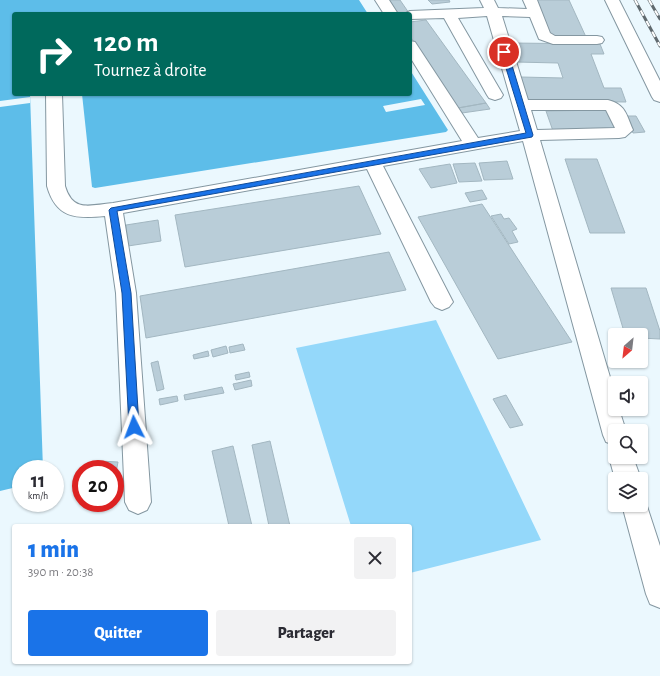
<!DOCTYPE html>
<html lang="fr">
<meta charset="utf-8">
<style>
:root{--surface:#fff;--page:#f2f2f3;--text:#2b2b33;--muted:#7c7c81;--accent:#1a73e8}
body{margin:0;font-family:"Alegreya Sans",sans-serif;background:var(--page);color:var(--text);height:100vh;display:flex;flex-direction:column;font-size:15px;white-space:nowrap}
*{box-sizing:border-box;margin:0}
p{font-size:13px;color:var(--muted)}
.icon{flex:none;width:22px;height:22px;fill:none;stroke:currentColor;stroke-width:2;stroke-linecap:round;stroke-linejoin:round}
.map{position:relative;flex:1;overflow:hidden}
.details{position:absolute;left:12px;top:524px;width:400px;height:140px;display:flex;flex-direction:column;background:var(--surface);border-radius:4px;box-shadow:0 1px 3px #0004}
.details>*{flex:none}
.guide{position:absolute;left:12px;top:12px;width:400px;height:84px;border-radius:4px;box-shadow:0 1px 3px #0004;background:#00695c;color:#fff;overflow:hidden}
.needle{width:26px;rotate:208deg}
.controls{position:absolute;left:608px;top:328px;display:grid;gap:8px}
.controls a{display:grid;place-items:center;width:40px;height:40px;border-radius:4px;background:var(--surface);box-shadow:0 1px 3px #0004;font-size:20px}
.speed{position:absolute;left:12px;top:460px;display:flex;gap:8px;font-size:20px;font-weight:700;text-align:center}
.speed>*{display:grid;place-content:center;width:52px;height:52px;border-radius:50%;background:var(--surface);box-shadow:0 1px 3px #0004;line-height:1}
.speed small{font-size:10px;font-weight:400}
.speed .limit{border:6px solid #d22;background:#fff;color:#111}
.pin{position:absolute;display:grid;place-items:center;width:34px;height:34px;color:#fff;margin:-17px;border:2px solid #fff;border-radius:50%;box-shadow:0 1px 4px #0007}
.me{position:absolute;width:44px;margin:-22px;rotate:357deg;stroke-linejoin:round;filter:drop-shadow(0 0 3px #0008)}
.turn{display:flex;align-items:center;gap:14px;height:84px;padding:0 16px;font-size:18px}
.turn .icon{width:52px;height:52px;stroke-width:2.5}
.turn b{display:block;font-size:28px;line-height:34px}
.round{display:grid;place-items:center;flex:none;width:42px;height:42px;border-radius:4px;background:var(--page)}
.overview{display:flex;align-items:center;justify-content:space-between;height:68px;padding:0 16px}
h1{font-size:24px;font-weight:800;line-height:30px;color:var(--accent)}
.button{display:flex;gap:8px;margin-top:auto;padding:8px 16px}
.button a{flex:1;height:46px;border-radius:4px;background:var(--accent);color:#fff;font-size:16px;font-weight:800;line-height:46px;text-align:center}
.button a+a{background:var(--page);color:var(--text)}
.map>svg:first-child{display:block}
</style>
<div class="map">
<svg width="660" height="676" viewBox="0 0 660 676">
<rect width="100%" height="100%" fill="#ebf8fe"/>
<!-- green -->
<path fill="#94d8fa" d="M436,320L541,540L410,573V526H351L296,348Z"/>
<!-- water -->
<path fill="#5dbde9" d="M0,0H359L368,14H14V94H30L43,469H21V486L0,491Z
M410,70L448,130L446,132L95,188L92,187L82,94H410Z"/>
<!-- pier -->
<path fill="#ebf8fe" d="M30,97V103L0,107V101Z
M421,99L425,105L386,112L383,106Z"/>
<!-- building -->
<path fill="#b9cdd8" stroke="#a3b7c1" d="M387,0H400L409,13L396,14Z
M428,0H449L450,2L432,4Z
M535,0H569L586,37L550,38Z
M426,20L486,103L458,108L410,36V22Z
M511,43L600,44L604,54H591L604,88H621L626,102L527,101L521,77L563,78L558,63L516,62Z
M486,103L490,109L462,113L458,108Z
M608,110L617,130L553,131L546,111Z
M624,116H636L645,132L633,133Z
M565,159H597L625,233H590Z
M507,161L513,179L484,180L479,163Z
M475,163L482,181L459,182L453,164Z
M450,164L457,183L431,188L419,169Z
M359,186L381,234L185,267L175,215Z
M482,190L487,199L470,202L465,193Z
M482,204L572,342L498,359L418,217Z
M501,214L504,219L509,218L517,229L512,231L518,242L509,244L491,216Z
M158,220L161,241L128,246L126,225Z
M389,252L406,290L146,338L140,296Z
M611,288H646L660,331V339L641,338V335H625Z
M243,344L245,350L230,353L229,347Z
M226,346L228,353L213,357L211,350Z
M208,351L209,356L194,359L193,355Z
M158,361L164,389L157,391L151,363Z
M249,372L250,377L236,380L235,375Z
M251,380L252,386L235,390L233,384Z
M222,387L224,393L185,400L184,395Z
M506,395L523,425L510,428L493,399Z
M177,396L178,401L160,405L159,399Z
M270,441L290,526H269L252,445Z
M233,446L252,526H229L212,451Z
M99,461L118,462L115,478V469H86V467H96Z"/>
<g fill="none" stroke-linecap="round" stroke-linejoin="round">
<defs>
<path id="minor" d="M375,0H389L398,14H384Z
M480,0H494L498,8L527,9L523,0H537L550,33L555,36H597L602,37L604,40L602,43L597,44H553L539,39L530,17L502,16L528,100H608C626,105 626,114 633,130L625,137L619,138L540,140L615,394V409H619L626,431H615V445L606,442L603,435L523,141L383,166L453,302L449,307L442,310L435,307L431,302L367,169L123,213L136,293L151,502L147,510L138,514L129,510L125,502L116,293L105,216C75,219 56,218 47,186L46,94H62L65,186C73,213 90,205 113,203L462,141L410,57V41L415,42L478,138L520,131L487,16L458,18L503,95L501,98L495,100L489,98L487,95L444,18L410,19V14H404L410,11L484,8ZM531,110H606L615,128L537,130Z
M605,0H619L660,81V102L654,100L652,97Z
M615,449V457H633L641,479H615L609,457L612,450Z
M641,496L644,497L660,546V608L650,604L646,594L622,505H641Z"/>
</defs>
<!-- minor casing -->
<use href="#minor" stroke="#8497a1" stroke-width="2"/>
<!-- minor -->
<use href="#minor" fill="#fff" fill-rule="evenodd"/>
<defs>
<path id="rail" d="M635,0L660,46
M649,0L660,19"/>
</defs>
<!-- rail casing -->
<use href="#rail" stroke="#606a6f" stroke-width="3"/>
<!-- rail -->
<use href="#rail" stroke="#fff" stroke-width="2" stroke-dasharray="6" stroke-linecap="butt"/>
</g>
<!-- route -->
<path fill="#1a73e8" stroke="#114b97" d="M504,50L508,52L533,135L532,137L117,211L131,293L139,427L138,430L134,431L131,430L129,427L122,293L109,210L111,208L526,133L501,52Z"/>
</svg>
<div class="controls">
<a><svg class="needle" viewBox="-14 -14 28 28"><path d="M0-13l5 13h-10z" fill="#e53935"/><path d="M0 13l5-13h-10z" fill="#7c7c81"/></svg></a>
<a><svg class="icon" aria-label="sound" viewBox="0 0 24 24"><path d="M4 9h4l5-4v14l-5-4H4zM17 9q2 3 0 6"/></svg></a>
<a><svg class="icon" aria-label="search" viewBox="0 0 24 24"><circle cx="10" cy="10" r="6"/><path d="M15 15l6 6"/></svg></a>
<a><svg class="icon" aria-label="layers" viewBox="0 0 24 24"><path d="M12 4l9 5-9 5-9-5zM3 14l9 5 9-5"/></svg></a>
</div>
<div class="speed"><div>11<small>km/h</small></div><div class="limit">20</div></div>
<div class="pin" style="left:504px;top:52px;background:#d93025"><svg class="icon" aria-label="arrive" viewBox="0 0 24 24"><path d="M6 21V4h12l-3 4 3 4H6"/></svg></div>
<svg class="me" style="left:134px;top:427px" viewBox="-20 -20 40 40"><path d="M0-17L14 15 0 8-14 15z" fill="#1a73e8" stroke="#fff" stroke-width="4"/></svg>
<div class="guide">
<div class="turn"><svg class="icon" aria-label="right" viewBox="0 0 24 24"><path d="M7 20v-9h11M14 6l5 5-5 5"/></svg><div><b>120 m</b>Tournez à droite</div></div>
</div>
<section class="details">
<div class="overview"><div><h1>1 min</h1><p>390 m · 20:38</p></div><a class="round"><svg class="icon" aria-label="close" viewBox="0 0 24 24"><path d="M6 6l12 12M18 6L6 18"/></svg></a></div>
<div class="button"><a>Quitter</a><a>Partager</a></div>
</section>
</div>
